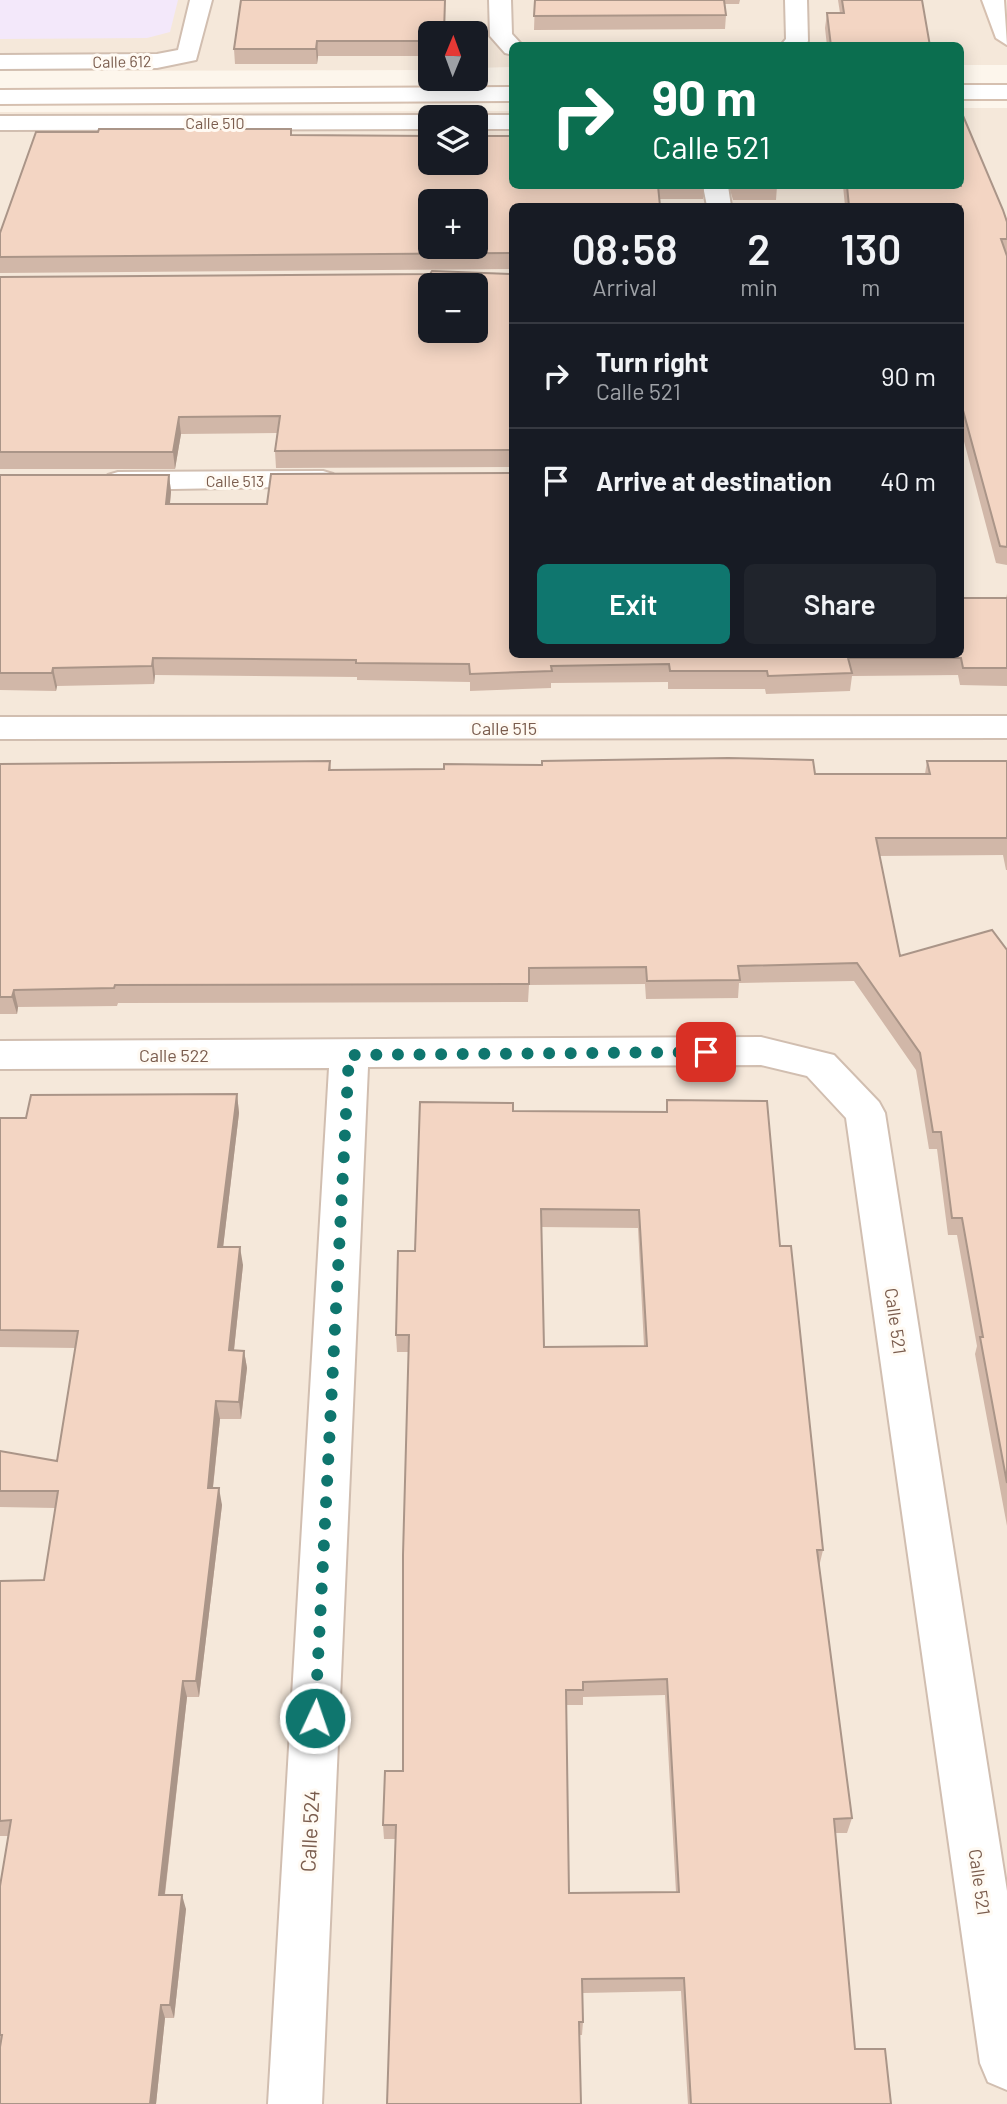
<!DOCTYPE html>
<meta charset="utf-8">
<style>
:root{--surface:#171b24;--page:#20242c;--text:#f1f3f6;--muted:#9ea1a6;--line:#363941;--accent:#0f766e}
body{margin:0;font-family:Barlow,sans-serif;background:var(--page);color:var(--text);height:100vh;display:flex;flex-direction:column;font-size:26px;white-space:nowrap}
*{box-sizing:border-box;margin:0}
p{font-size:23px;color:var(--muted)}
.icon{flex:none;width:38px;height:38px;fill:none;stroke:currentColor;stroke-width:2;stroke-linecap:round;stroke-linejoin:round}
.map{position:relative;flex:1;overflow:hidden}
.panel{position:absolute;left:509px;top:203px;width:455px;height:455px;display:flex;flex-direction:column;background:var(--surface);border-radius:10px;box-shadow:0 4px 18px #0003}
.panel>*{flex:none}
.hud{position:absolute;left:509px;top:42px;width:455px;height:147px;border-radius:10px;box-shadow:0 4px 18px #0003;background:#0b6e4f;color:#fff;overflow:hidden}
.needle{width:46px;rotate:1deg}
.tools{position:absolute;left:418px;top:21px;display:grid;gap:14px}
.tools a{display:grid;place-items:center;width:70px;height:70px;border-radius:10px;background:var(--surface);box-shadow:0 4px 18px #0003;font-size:35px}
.pin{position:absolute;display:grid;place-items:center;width:60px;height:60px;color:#fff;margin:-30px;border-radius:14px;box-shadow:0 4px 10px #0006}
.me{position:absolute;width:77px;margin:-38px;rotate:3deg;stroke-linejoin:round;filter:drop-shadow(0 0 5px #0008)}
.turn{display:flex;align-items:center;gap:24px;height:147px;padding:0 28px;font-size:32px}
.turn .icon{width:91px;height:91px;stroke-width:2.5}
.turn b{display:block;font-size:49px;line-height:60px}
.eta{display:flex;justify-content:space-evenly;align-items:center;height:119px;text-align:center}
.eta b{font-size:42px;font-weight:600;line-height:49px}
.action{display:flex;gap:14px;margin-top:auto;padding:14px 28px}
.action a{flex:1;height:80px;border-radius:10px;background:var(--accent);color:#fff;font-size:28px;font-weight:600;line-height:80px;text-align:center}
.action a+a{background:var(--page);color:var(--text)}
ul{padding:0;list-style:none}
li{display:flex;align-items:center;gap:21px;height:105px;padding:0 28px;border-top:2px solid var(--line)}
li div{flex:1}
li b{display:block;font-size:26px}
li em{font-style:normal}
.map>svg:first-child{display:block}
</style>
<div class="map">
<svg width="1007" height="2104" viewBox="0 0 1007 2104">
<rect width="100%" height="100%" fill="#fdf6ec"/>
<!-- residential -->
<path fill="#f5e8da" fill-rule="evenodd" d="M0,0H1007V65H961V46H513V67L476,68V33H430V70L0,71Z
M961,108H1007V2104H0V112L513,111V186H961ZM430,117H476V163H430ZM430,201H476V247H430ZM513,206H961V654H513ZM430,285H476V331H430Z"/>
<!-- education -->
<path fill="#f3e8fa" d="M0,0H178L170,32L147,38L0,39Z"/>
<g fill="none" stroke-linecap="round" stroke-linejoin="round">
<defs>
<path id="street" d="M190,0H212L196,60L157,68L0,69V55L157,54L178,50Z
M489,0H511L512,34L523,46H513V55L505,53L490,36Z
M785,0H807L808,41L805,46H780L786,39Z
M430,115L439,117H430V129L0,130V116Z
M476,115H513V129H476V117H467Z
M703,186H728L731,206H707Z
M323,471L333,474L338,480L333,486L118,490L108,487L103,481L108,475L118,472Z
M1007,716V738L0,739V717Z
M761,1037L834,1055L879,1102L885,1113L1007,1891V2090L988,2082L980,2063L846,1118L807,1076L761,1065L368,1067L322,2104H268L329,1068L0,1069V1041Z"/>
<path id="secondary" d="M982,0H1004L1007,45L996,38Z
M961,85H1007V99H961Z
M513,87V101L0,104V90Z"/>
</defs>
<!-- street casing -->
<use href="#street" stroke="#d1beb0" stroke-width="4"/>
<!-- secondary casing -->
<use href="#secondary" stroke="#d6c0b0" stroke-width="4"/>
<!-- street -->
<use href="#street" fill="#fff" fill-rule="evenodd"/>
<!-- secondary -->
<use href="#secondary" fill="#fff" fill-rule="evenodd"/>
</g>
<!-- wall -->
<path fill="#d1b7a8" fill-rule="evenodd" d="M241,0H445L444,33H430V56H318L317,64H235L234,49Z
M535,0H740L739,4H725L726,15L725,29L534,30Z
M838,0H922L930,46H827L825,28L827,13H840Z
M292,135L513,186H704L703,199H659L513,206V269L0,273V233Z
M729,186H777L776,200H733Z
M843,186H961L1007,222V565L996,563L961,430V206H845Z
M513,274V467L276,468L275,451L277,433L181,434L175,469H0V277Z
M0,475H169L171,492L170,504L513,654H961L1006,598L1007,594V686L960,685L958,675L852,676L850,691L766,694L765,689H668V682L551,683V688L470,691V682L357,680V677L155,675L154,684L57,686L56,691L0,690Z
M330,761L331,769L815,774H925L927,761H1007V870H1006L1003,855L879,856L900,956L1007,950V1526L975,1354L977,1346L957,1235H948L937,1149H929L916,1070L854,981L739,983L738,998L646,999L645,984L529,985L528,1002L118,1003L117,1006L18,1007L17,1014H0V764Z
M237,1094L239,1113L223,1247L243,1265L234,1350L244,1351L247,1368L241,1419H220L213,1488L222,1505L199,1697H187L165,1895L186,1909L174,2018H165L156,2104H0V1886L8,1836H0V1581L44,1580L55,1508L0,1507V1451L57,1461L76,1348L0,1347V1118H26Z
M667,1100L780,1246L823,1550L819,1567L852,1818L847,1833H835L855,2049L891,2104H688L681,1991L583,1993V2022L582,2035H579L396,1839H384L383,1825L403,1771L409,1352H397L396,1335L513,1111L666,1112ZM541,1227L638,1228L644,1346L544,1347ZM665,1695L676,1892L569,1893L566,1705H583V1697Z"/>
<!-- shaded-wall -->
<path fill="#aa9588" d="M317,41L318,56L317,64L316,49Z
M179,417L181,434L175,469L173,452Z
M169,475L171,492L168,522L166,504Z
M153,658L155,675L154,684L152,666Z
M53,668L57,686L56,691L52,673Z
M14,990L18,1007L17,1014L12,997Z
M237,1094L239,1113L221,1265L218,1247Z
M240,1247L243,1265L232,1368L229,1350Z
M244,1351L247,1368L241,1419L239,1402Z
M216,1401L220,1419L211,1505L208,1488Z
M219,1488L222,1505L199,1697L196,1681Z
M183,1681L187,1697L163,1909L159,1895Z
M182,1895L186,1909L174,2018L170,2005Z
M161,2005L165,2018L156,2104H150Z"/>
<!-- building -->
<path fill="#f3d5c3" stroke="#aa9588" stroke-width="2" fill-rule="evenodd" d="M241,0H445L444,33H430V41H317L316,49H234Z
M535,0H724L726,15L534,16Z
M842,0H922L930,46H831L827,13H844Z
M961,111L1003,210L1007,222V239H1001L1007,256V547L1000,546L961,403V206H849L847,186H961Z
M99,129H291V135L430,136V163H476V136H513V186H658L660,206H513V253L0,257V233L36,132H98ZM430,201H476V247H430Z
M432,271L513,274V450L275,451L280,416L179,417L173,452H0V277L430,274ZM430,285H476V331H430Z
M513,473V654H961V598H1007V668H963L961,658H848L852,673L768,676L767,671H670L669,664L551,666L552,671L470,674L469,664L356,663V660L153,658L152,666L53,668L52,673H0V475H169L166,504H267L271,474Z
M728,758L813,760L815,774H930L927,761H1007V838H876L900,956L992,930L1007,950V1483L980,1337H983L962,1218H952L941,1132H933L920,1053L857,963L738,966L740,980L647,981L646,967L529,968V984L115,985L114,988L14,990L12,997H0V764L330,761L329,770L444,769V764L542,765V761Z
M237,1094L218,1247H240L229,1350L244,1351L239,1402L216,1401L208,1488H219L196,1681H183L159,1895H182L170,2005H161L150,2104H0V2047L2,2035H0V1886L11,1820L0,1821V1581L44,1580L58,1491H0V1451L57,1461L78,1331L0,1330V1118H26L31,1095Z
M667,1100L767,1101L780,1246H791L823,1550H817L852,1818L834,1819L855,2049H885L891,2104H691L684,1978L582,1979L583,2022H579L581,2104H387L396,1825H383L385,1771H403V1555L409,1335H396L398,1251H415L420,1102L513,1103V1111L667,1112ZM541,1209L639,1210L647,1346L544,1347ZM667,1679L679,1892L569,1893L566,1690H583V1682Z"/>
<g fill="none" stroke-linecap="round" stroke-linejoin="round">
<!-- route -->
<path stroke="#0f766e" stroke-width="12" stroke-dasharray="0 21.6" d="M315,1718L349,1055L706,1052"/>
</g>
<g text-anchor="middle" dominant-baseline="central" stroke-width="6" stroke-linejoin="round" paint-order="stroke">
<!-- far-street labels -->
<g font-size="16" fill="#7a5c4d" stroke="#fffaf3">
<text transform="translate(122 61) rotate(-1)">Calle 612</text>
<text x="215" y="122">Calle 510</text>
<text x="235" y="480">Calle 513</text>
</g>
<!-- street labels -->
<g font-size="18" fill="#7a5c4d" stroke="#fffaf3">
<text x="504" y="728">Calle 515</text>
<text x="174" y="1055">Calle 522</text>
<text transform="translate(896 1321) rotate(82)">Calle 521</text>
<text transform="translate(980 1882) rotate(82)">Calle 521</text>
</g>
<!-- near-street labels -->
<g font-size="21" fill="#7a5c4d" stroke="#fffaf3">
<text transform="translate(309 1831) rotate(-87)">Calle 524</text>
</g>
</g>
</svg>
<div class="tools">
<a><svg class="needle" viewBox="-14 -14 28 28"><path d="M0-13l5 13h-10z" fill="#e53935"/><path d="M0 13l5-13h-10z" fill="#9ea1a6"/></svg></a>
<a><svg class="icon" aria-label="layers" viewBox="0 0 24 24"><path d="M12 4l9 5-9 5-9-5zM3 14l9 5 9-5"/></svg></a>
<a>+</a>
<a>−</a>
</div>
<div class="pin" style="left:706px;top:1052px;background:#d93025"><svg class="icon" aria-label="arrive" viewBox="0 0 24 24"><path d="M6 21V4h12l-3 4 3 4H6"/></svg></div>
<svg class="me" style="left:315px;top:1718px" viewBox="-20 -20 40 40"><circle r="17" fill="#0f766e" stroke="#fff" stroke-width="3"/><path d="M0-11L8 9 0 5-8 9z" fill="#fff"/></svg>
<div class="hud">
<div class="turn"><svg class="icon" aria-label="right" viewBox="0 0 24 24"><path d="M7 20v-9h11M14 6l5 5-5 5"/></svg><div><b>90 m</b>Calle 521</div></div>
</div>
<section class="panel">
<div class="eta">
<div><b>08:58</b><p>Arrival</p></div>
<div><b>2</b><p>min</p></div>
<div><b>130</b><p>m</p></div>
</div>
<ul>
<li><svg class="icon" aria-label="right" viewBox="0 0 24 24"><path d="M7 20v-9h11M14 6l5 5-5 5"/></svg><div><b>Turn right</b><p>Calle 521</p></div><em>90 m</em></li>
<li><svg class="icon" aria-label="arrive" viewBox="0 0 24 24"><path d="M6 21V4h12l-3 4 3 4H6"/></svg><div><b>Arrive at destination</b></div><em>40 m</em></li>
</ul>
<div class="action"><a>Exit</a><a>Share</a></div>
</section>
</div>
